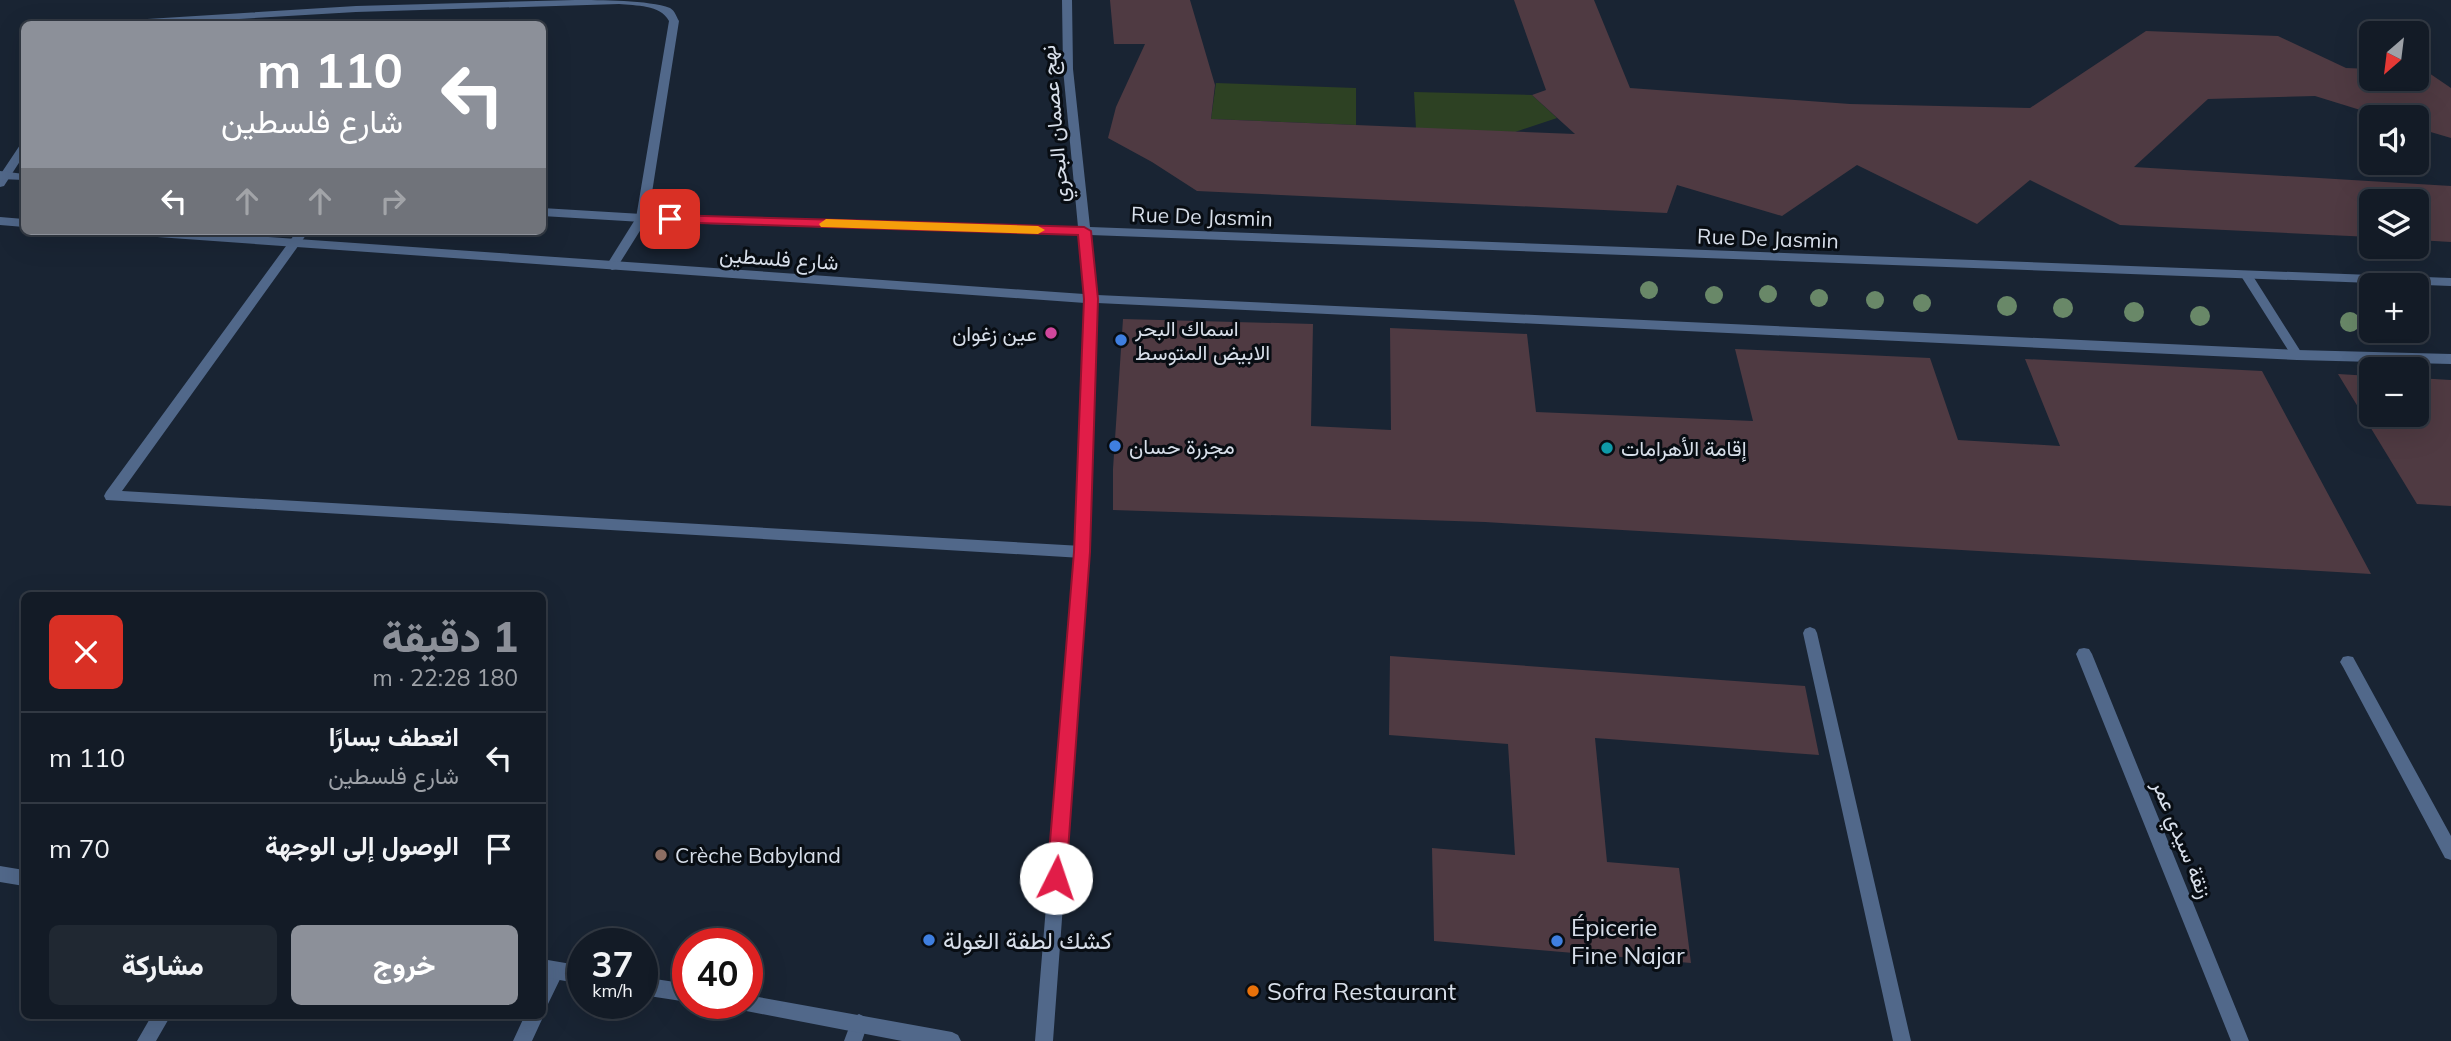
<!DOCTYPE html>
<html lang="ar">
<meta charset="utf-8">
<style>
:root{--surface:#131b26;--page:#202832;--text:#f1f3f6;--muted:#9da1a7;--line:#323943;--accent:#8c9099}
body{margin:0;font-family:Mulish,Vazirmatn,sans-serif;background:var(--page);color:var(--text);direction:rtl;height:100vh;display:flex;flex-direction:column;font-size:26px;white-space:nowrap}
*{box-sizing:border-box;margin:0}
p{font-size:23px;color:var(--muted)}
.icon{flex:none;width:38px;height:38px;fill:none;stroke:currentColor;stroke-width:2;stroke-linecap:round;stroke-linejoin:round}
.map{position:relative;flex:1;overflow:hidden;direction:ltr}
.details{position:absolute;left:21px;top:592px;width:525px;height:427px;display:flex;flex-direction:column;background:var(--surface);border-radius:10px;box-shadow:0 7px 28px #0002,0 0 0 2px var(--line);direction:rtl}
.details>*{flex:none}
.guide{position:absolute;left:21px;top:21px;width:525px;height:214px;border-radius:10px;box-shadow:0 7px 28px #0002,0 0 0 2px var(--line);direction:rtl;background:#8c9099;color:#fff;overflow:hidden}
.needle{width:46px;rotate:208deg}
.controls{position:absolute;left:2359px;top:21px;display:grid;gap:14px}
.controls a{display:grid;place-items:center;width:70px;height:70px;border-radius:10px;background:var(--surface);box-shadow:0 7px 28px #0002,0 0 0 2px var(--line);font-size:35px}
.speed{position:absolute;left:567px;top:928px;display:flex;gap:14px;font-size:35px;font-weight:700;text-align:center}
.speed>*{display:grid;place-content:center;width:91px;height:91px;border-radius:50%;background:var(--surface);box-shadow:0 7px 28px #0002,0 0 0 2px var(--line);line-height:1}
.speed small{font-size:18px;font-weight:400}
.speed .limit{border:10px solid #d22;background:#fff;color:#111}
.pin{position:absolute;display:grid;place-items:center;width:60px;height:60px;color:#fff;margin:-30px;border-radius:14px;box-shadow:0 4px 10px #0006}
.me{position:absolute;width:77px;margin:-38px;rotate:4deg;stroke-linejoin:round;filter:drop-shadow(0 0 5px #0008)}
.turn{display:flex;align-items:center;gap:24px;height:147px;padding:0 28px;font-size:32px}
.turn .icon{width:91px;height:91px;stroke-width:2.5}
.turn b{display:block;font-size:49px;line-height:60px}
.lanes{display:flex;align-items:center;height:66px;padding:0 28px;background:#0003;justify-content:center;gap:35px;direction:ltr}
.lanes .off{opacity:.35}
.round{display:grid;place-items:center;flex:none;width:74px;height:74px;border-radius:10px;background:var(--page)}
.head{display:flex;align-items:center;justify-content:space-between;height:119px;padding:0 28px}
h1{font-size:42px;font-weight:800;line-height:52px;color:var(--accent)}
.button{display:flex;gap:14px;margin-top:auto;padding:14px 28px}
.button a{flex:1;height:80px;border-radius:10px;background:var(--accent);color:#fff;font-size:28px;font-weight:800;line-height:80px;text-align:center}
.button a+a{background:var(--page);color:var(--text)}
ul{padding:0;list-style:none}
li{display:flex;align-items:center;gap:21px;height:91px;padding:0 28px;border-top:2px solid var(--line)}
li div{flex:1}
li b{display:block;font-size:26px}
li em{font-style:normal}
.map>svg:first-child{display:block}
</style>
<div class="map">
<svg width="2451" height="1041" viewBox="0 0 2451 1041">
<rect width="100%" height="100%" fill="#192433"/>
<!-- green -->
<path fill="#2d4123" d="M1216,83L1356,88V125L1211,119Z
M1414,92L1532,95L1557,118L1515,132L1416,129Z"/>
<!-- building -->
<path fill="#4f3a42" d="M1110,0H1190L1215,85L1211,119L1575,134L1532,95L1546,90L1514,0H1594L1630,88L1850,104L2030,108L2146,31L2278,36L2346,68L2371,69V79H2417V71H2426L2451,88V138L2417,128V117H2383L2315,96L2208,99L2134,167L2451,186V242L2417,240V201H2371V237L2120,225L2030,180L1977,224L1857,165L1782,216L1677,185L1667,213L1197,191L1152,162L1108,138L1116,107L1145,44H1114Z
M1123,319L1313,324L1311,426L1391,430L1390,328L1527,334L1536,412L1753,421L1735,349L1930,358L1958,440L2060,446L2025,359L2262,371L2371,574L1485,522L1113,510V469Z
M2338,374L2371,376V415H2417V378L2451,380V506L2417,504Z
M1390,656L1805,686L1819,755L1595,738L1607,862L1679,868L1691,963L1434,941L1432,848L1515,855L1508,744L1389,735Z"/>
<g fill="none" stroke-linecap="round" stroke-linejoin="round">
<!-- service -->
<path fill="#51688a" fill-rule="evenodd" d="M2247,272L2251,273L2301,352L2303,355L2301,358H2293L2241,276Z
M555,962L561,965L564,971L548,1004L542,1007V978L549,965Z
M542,1011L544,1015L532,1041H513L525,1015H542Z
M152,1015H171L156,1041H137Z"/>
<!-- minor -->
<path fill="#51688a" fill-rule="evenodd" d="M575,0C600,0 649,0 670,8C675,11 676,16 679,21L648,218L616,269L612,270L606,266L636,218L669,21C660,4 636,6 619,4L356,12L155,24H110L115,21L356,6Z
M24,144V155L4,186L0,187V175L20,145Z
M297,231H309L122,491L1082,546L1087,548L1089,552L1087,556L1082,558L106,500L104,496L106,492Z
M1810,627L1815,629L1817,633L1911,1041H1893L1803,633L1805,629Z
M2084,648L2089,649L2092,654L2249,1041H2231L2076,654L2079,649Z
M2348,656L2353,657L2451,836V860L2445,858L2343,667L2340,662L2343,657Z
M859,1014L865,1017L868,1023L862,1041H844L853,1017Z"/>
<!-- tertiary -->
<path fill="#51688a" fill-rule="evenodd" d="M1062,0H1072L1073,69L1090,227L2451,278V286L1090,235L1097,295L2297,350L2451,354V364L2297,360L1097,303L1089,552L1053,1041H1035L1075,552L1085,303L129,235L123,231H183L1084,294L1079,235L642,222L542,216V208L642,214L1078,227L1063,69Z
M0,171L24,174V180L0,179Z
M0,217L24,219V227L0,225Z
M0,866L24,870V886L0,882Z
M542,959L583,966V984L542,977Z
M642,977L688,984V1002L642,995Z
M747,995L952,1032L958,1035L961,1041H902L736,1009L733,1003H747Z"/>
</g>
<!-- trees -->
<g fill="#698868">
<circle cx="1649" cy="290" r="9"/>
<circle cx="1768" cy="294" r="9"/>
<circle cx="1714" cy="295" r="9"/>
<circle cx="1819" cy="298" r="9"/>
<circle cx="1875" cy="300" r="9"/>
<circle cx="1922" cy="303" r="9"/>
<circle cx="2007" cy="306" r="10"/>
<circle cx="2063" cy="308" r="10"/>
<circle cx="2134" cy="312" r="10"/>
<circle cx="2200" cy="316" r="10"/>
<circle cx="2350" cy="322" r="10"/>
</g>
<!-- route -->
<path fill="#e11d48" stroke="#92132f" stroke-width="2" d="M670,215L1084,227L1091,231L1098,299L1090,552L1066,878L1063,884L1056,887L1050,884L1047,878L1074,552L1084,299L1078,235L665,222L663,219Z"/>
<!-- slow -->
<path fill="#f59e0b" d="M826,219L1038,226L1045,230L1038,234L821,227L819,224Z"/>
<!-- markers -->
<circle fill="#d1479c" stroke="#080d13" stroke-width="2.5" cx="1051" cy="333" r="7"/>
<g fill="#3f7fe0" stroke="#080d13" stroke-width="2.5">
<circle cx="1121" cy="340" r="7"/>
<circle cx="1115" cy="446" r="7"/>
<circle cx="929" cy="940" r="7"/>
<circle cx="1557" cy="941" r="7"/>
</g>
<circle fill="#0f9aa8" stroke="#080d13" stroke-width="2.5" cx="1607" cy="448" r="7"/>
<circle fill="#8d6e63" stroke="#080d13" stroke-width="2.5" cx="661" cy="855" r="7"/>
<circle fill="#e8710a" stroke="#080d13" stroke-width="2.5" cx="1253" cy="991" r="7"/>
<g text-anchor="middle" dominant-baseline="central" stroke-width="6" stroke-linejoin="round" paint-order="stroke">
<!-- street labels -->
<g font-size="21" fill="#d7dee9" stroke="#080d13">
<text transform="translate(1054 124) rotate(-95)">نهج عصمان البحري</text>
<text transform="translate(1202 216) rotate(2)">Rue De Jasmin</text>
<text transform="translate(1768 238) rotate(2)">Rue De Jasmin</text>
<text transform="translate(779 258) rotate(4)">شارع فلسطين</text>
<text transform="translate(2183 839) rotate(68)">زنقة سيدي عمر</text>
</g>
<!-- poi labels -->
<g font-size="21" fill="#d7dee9" stroke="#080d13" text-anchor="start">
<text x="1135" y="328">اسماك البحر<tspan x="1135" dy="24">الابيض المتوسط</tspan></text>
<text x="1037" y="333" text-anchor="end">عين زغوان</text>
<text x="1129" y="446">مجزرة حسان</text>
<text x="1621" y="448">إقامة الأهرامات</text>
<text x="675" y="855">Crèche Babyland</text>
</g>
<!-- near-poi labels -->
<g font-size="24" fill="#d7dee9" stroke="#080d13" text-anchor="start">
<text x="1571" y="927">Épicerie<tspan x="1571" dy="28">Fine Najar</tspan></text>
<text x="943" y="940">كشك لطفة الغولة</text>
<text x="1267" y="991">Sofra Restaurant</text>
</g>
</g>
</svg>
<div class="controls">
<a><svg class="needle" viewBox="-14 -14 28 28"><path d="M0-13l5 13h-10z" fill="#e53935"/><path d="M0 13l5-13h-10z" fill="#9da1a7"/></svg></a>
<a><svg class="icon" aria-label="sound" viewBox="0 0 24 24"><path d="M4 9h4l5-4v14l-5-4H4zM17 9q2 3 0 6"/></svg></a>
<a><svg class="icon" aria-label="layers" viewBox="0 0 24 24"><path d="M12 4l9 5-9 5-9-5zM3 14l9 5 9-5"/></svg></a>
<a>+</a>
<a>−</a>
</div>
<div class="speed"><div>37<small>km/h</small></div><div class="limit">40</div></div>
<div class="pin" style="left:670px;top:219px;background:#d93025"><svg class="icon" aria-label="arrive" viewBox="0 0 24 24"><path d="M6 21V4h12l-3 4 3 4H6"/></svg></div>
<svg class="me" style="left:1056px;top:878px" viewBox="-20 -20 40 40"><circle r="19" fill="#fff"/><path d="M0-13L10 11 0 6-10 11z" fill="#e11d48"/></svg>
<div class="guide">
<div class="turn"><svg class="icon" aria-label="left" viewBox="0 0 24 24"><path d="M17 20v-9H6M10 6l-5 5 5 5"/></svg><div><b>110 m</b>شارع فلسطين</div></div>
<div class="lanes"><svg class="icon" aria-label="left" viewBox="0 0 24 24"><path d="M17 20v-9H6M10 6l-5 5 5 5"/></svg><svg class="icon off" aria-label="ahead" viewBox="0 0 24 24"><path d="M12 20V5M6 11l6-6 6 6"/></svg><svg class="icon off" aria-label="ahead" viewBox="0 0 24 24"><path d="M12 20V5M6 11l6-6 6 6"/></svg><svg class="icon off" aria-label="right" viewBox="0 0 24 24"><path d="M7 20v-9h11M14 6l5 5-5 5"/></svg></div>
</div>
<section class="details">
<div class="head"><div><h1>1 دقيقة</h1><p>180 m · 22:28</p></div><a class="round" style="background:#d93025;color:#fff"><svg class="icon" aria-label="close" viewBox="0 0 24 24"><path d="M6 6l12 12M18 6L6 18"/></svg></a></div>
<ul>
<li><svg class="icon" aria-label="left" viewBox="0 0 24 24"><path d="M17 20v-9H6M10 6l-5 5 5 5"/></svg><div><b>انعطف يسارًا</b><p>شارع فلسطين</p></div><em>110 m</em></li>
<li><svg class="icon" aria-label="arrive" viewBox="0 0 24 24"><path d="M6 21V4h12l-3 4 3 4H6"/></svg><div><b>الوصول إلى الوجهة</b></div><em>70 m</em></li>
</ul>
<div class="button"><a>خروج</a><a>مشاركة</a></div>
</section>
</div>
